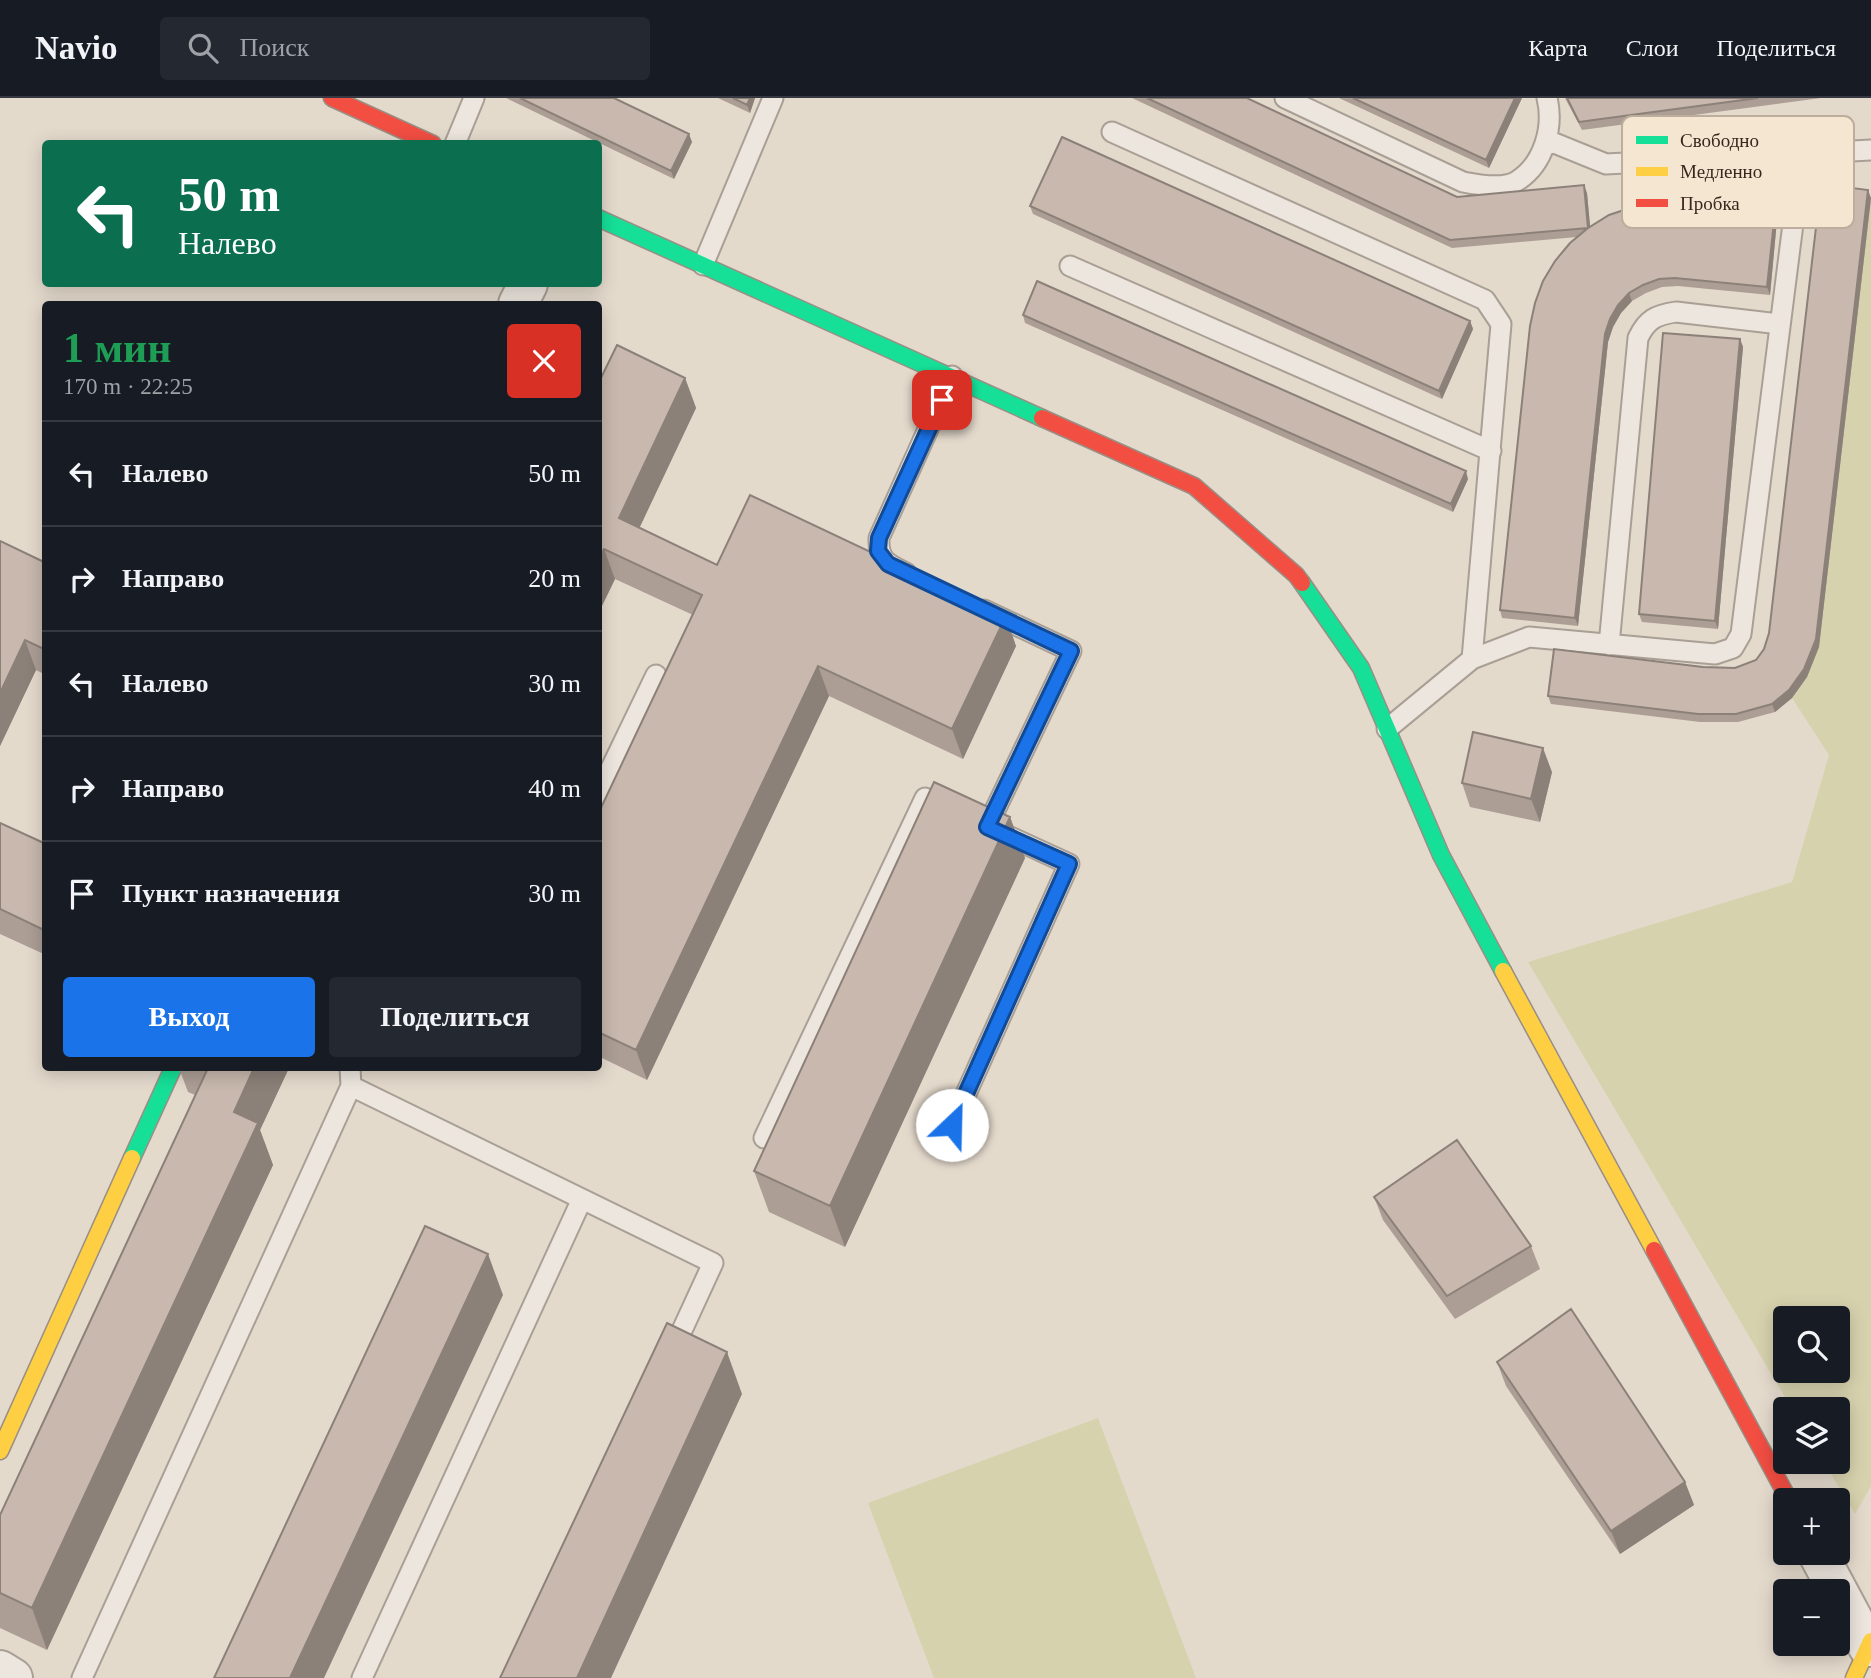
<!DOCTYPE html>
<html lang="ru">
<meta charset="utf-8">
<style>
:root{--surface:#171b24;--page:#242831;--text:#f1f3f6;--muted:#9ea1a6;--line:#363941;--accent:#1a73e8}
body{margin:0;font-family:Georgia,serif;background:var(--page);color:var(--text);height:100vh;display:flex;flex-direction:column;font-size:26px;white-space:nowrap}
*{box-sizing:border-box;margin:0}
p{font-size:23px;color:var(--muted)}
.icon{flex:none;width:38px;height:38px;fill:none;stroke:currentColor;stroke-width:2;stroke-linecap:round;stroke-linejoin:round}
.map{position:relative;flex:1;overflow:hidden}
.sheet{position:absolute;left:42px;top:203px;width:560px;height:770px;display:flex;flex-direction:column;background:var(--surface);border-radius:7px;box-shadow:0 4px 18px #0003}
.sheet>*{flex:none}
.banner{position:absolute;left:42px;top:42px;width:560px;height:147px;border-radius:7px;box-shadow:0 4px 18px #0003;background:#0b6e4f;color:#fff;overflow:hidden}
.buttons{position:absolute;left:1773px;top:1208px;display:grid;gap:14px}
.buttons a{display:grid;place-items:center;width:77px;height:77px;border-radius:7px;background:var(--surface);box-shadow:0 4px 18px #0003;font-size:35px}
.pin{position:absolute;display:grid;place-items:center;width:60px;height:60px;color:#fff;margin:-30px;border-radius:14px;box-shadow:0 4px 10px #0006}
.me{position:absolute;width:77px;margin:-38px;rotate:24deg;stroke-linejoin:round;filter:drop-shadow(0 0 5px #0008)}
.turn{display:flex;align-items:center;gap:24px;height:147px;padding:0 21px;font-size:32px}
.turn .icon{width:91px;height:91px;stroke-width:2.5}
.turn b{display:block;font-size:49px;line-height:60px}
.round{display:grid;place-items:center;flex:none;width:74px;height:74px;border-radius:7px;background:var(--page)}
.overview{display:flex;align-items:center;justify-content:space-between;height:119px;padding:0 21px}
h1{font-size:42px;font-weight:600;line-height:52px;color:#1e9e55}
.cta{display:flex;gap:14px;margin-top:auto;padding:14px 21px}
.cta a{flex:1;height:80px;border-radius:7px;background:var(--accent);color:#fff;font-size:28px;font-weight:600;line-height:80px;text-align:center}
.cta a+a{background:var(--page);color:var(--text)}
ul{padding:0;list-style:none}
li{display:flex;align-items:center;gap:21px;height:105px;padding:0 21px;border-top:2px solid var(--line)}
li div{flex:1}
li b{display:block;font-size:26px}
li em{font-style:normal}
header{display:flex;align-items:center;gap:42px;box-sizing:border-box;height:98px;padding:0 35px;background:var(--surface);border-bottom:2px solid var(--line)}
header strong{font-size:33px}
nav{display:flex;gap:38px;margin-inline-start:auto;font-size:24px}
.search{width:490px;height:63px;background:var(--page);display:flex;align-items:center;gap:18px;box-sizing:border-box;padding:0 24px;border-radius:7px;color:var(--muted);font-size:26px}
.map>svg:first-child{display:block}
</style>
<header>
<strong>Navio</strong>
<div class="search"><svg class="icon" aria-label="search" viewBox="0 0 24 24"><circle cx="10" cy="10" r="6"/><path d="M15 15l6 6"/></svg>Поиск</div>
<nav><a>Карта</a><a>Слои</a><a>Поделиться</a></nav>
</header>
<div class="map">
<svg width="1871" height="1580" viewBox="0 0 1871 1580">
<rect width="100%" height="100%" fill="#e4dacc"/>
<!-- green -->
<path fill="#d7d2ae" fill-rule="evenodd" d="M1871,99V1388L1855,1416L1823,1363H1838V1311H1792L1528,864L1792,784L1829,657L1792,600L1807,579L1819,549ZM1785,1220H1838V1272H1785Z
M1098,1320L1196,1580H934L868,1405Z"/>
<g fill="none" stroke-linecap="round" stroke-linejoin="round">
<defs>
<path id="lane" d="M1285,0L1463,84C1478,87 1504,91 1517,83C1544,66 1554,29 1547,0
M1112,34L1485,202L1501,226L1472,561
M1547,42L1606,66L1871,52
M455,46L474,0
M703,167L773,0
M1070,168L1491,353
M906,475C888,466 878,463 879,440L952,278
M1609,547L1638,240C1647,221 1656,217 1676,214L1780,226
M1387,631L1472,561L1529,539L1715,556L1733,550L1741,536L1802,55
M598,697L656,577
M981,726L987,729L1071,553L984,512
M350,970L351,988
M952,1027L1069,766L995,732
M764,1040L925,700L950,712
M82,1580L351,988L713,1165L672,1254
M362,1580L582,1101"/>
<path id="street" d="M518,206L528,186
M1817,1454L1868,1549
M0,1572L13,1580"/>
<path id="fast" d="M598,120L1042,320
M1302,485L1361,570L1441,757L1503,873
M132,1060L173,970"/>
<path id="slow" d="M1503,873L1654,1152
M0,1353L132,1060
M1854,1580L1871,1543"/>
<path id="jam" d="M332,0L433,46
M1042,320L1194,388L1296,477L1302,485
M1654,1152L1789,1402"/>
</defs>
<!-- lane casing -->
<use href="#lane" stroke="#a99f95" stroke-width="23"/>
<!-- street casing -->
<use href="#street" stroke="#a99f95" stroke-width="42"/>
<!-- fast casing -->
<use href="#fast" stroke="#998f85" stroke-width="19"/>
<!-- slow casing -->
<use href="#slow" stroke="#998f85" stroke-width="19"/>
<!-- jam casing -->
<use href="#jam" stroke="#998f85" stroke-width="19"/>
<!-- lane -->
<use href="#lane" stroke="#ece6de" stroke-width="19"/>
<!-- street -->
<use href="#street" stroke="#ece6de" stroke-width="38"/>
<!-- fast -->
<use href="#fast" stroke="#16e098" stroke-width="16"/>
<!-- slow -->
<use href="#slow" stroke="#ffcf43" stroke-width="16"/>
<!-- jam -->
<use href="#jam" stroke="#f24e42" stroke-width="16"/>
</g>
<!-- wall -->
<path fill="#ac9e95" d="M506,0H614L692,44L674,81Z
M718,0H755L750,15Z
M1132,0H1247L1457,99L1587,95L1590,129L1777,122L1770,197L1678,188L1662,189L1646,195L1632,203L1621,215L1613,229L1608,244L1578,528L1502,520L1500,512L1577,139L1452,150Z
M1339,0H1522L1489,70Z
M1565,0H1821L1582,32Z
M1871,100L1819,549L1807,579L1792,600L1775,614L1738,624H1700L1551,606L1548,598L1735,570L1756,562L1764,551L1769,535Z
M1030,108L1470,223L1473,231L1442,301L1033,116Z
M1023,217L1468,381L1453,414L1025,225Z
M1740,241L1743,249L1718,531L1642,524L1639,516Z
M685,280L696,310L639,430L717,467L1016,548L963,661L829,598L647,982L598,958V716L693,517L615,481L598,516V286Z
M0,443L46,465V577L36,572L0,648Z
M1552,674L1540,724L1470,709L1462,685Z
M1010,719L1025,760L845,1149L769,1114L754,1073Z
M0,725L46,746V857L0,836Z
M179,970H289L260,1032L273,1067L47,1552L0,1530V1417L195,997L188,994Z
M1374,1099L1531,1148L1540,1171L1455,1221L1383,1122Z
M1497,1264L1685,1384L1694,1407L1620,1456L1506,1288Z"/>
<!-- shaded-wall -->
<path fill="#8c8179" d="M750,0H755L750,15L747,7Z
M1515,0H1522L1489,70L1486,62Z
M689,36L692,44L674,81L671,73Z
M1584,87L1587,95L1591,138L1588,130Z
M1868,92L1871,100L1819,549L1807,579L1792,600L1775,614L1772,606Z
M1775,114L1777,122L1770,197L1767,189Z
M1629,195L1632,203L1621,215L1613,229L1608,244L1578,528L1575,520L1605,236L1610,221L1618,207Z
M1470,223L1473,231L1442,301L1439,293Z
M1740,241L1743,249L1718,531L1715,523Z
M685,280L696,310L630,450L619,420Z
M1466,373L1468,381L1453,414L1451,406Z
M604,451L615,481L598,516V463Z
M1006,518L1016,548L963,661L952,631Z
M25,542L36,572L0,648V595Z
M818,568L829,598L647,982L636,952Z
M1543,650L1552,674L1540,724L1531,701Z
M1010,719L1025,760L845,1149L830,1108Z
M254,970H289L260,1032L273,1067L47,1552L32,1510L234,1014Z
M488,1156L503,1197L324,1580H290Z
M727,1254L742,1296L611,1580H577Z
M1685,1384L1694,1407L1620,1456L1611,1433Z"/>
<!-- building -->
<path fill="#c8b8ad" stroke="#8c8179" stroke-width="2" d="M520,0H614L689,36L671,73Z
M733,0H750L747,7Z
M1147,0H1247L1457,99L1584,87L1588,130L1609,117L1633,109L1658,104L1683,105L1775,114L1767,189L1675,180L1659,181L1643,187L1629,195L1618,207L1610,221L1605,236L1575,520L1500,512L1530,228L1535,205L1543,183L1555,163L1570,145L1588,130L1450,142Z
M1353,0H1515L1486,62Z
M1567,0H1758L1579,24Z
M1062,39L1470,223L1439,293L1030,108Z
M1821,86L1868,92L1816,541L1804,571L1789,592L1772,606L1736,616H1698L1548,598L1554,551L1703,569L1735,570L1756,562L1764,551L1769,535Z
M1037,183L1466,373L1451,406L1023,217Z
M1663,235L1740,241L1715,523L1639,516Z
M617,247L685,280L619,420L717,467L750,397L1006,518L952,631L818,568L636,952L598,934V716L702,497L604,451L598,463V286Z
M0,443L46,465V552L25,542L0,595Z
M1473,634L1543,650L1531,701L1462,685Z
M934,684L1010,719L830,1108L754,1073Z
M0,725L46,746V833L0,811Z
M208,970H254L234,1014L258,1025L32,1510L0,1495V1417Z
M1457,1042L1531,1148L1447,1198L1374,1099Z
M425,1128L488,1156L290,1580H214Z
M1571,1211L1685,1384L1611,1433L1497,1264Z
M667,1225L727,1254L577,1580H500Z"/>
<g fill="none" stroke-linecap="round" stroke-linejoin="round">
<defs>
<path id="route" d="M942,302L879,440L878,453L888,466L1071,553L987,729L1069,766L952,1027"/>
</defs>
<!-- route casing -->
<use href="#route" stroke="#114b97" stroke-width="18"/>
<!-- route -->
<use href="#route" stroke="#1a73e8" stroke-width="12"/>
</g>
<!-- legend -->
<rect x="1622" y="18" width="232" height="112" rx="10" fill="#f5e6d2" stroke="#bcad9c" stroke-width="2"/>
<rect x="1636" y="38" width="32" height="8" fill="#16e098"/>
<rect x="1636" y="69" width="32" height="9" fill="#ffcf43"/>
<rect x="1636" y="101" width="32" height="8" fill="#f24e42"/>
<g font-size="19" fill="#37271e">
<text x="1680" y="49">Свободно</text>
<text x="1680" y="80">Медленно</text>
<text x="1680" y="112">Пробка</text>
</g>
</svg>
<div class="buttons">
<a><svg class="icon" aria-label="search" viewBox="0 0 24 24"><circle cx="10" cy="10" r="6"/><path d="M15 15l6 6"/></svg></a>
<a><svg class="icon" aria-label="layers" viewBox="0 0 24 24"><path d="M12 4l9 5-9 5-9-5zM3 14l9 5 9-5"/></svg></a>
<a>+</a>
<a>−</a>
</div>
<div class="pin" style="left:942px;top:302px;background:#d93025"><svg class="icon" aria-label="arrive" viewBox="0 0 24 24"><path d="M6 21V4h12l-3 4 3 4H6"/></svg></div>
<svg class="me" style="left:952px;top:1027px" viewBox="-20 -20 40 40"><circle r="19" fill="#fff"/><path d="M0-13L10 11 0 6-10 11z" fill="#1a73e8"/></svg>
<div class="banner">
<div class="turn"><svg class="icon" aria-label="left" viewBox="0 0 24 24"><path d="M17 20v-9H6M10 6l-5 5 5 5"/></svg><div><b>50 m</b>Налево</div></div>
</div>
<section class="sheet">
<div class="overview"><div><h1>1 мин</h1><p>170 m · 22:25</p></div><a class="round" style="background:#d93025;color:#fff"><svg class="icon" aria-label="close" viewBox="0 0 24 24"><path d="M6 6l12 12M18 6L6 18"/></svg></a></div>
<ul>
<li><svg class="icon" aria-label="left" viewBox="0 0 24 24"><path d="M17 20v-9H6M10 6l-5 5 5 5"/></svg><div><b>Налево</b></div><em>50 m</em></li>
<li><svg class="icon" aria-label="right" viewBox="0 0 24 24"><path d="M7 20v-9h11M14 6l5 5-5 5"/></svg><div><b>Направо</b></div><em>20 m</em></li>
<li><svg class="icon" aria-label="left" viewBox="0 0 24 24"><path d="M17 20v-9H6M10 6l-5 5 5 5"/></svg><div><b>Налево</b></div><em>30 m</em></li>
<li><svg class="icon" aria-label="right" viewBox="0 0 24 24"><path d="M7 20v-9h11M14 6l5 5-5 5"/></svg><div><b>Направо</b></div><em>40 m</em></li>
<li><svg class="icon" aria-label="arrive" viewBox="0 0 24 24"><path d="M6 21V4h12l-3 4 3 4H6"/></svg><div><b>Пункт назначения</b></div><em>30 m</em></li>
</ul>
<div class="cta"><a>Выход</a><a>Поделиться</a></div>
</section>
</div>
